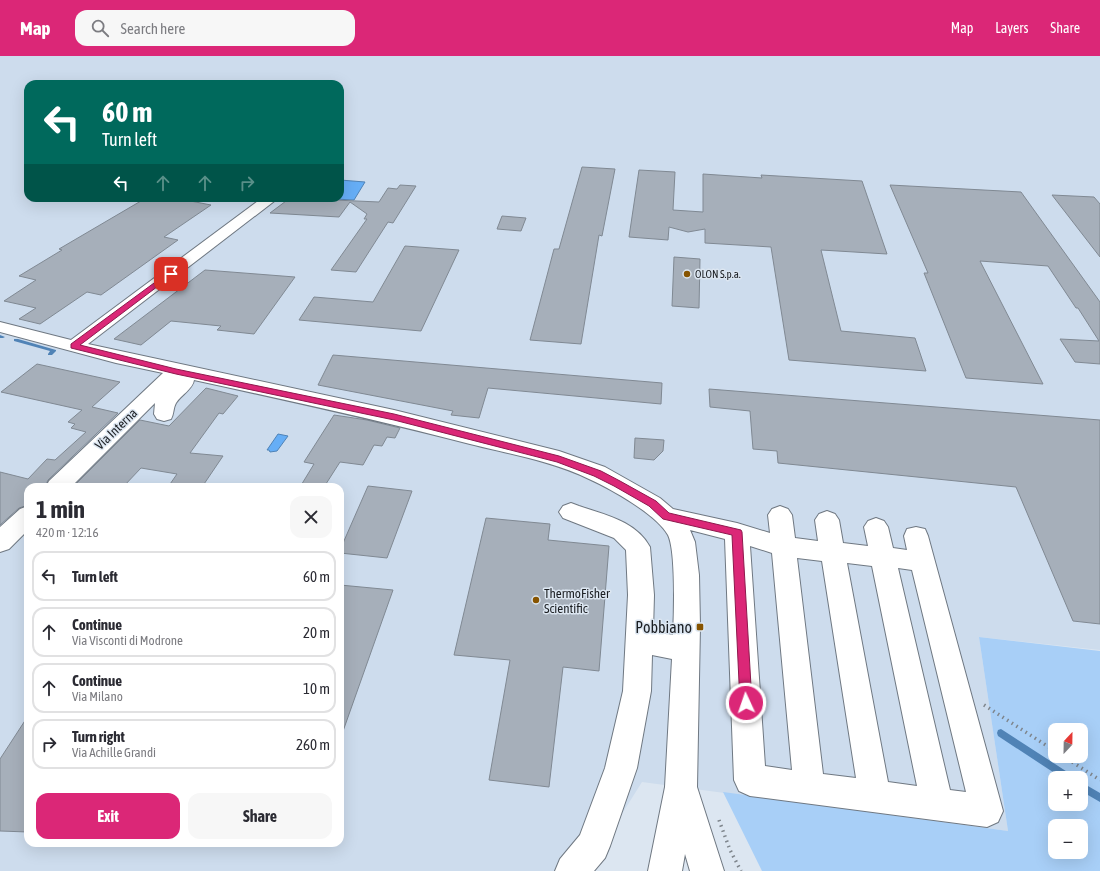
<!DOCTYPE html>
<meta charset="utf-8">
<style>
:root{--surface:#fff;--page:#f7f7f7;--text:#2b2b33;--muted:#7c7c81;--line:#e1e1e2;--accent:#db2777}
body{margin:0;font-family:"Asap Condensed",sans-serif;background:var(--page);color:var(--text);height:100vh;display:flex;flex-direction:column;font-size:15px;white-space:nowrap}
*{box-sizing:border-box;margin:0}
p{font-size:13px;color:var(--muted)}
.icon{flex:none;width:22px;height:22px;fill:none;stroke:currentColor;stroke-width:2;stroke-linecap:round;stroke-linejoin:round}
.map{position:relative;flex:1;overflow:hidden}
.panel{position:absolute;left:24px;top:427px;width:320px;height:364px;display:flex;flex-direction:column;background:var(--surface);border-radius:12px;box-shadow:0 4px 16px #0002}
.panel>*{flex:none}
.top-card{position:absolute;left:24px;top:24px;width:320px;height:122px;border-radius:12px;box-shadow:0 4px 16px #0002;background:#00695c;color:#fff;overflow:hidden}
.needle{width:26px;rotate:22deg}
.buttons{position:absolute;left:1048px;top:667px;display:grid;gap:8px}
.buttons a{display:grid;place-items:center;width:40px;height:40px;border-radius:8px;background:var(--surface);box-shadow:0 4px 16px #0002;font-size:20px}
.pin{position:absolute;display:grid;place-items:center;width:34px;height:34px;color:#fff;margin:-17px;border-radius:8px;box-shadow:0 2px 6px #0006}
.me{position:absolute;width:44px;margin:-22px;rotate:357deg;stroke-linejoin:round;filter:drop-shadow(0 0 3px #0008)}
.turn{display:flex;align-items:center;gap:14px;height:84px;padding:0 12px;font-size:18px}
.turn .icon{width:52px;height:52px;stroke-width:2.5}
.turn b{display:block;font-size:28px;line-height:34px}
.lanes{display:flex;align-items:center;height:38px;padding:0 12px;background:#0003;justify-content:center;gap:20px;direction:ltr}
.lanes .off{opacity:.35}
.round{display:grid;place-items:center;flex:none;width:42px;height:42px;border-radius:12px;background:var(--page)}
.summary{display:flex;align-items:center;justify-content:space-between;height:68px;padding:0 12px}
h1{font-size:24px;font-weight:700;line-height:30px}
.action{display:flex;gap:8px;margin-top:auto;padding:8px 12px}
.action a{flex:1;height:46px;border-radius:12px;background:var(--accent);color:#fff;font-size:16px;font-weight:700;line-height:46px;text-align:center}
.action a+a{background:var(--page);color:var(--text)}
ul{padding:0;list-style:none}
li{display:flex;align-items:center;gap:12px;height:50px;margin:0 8px 6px;padding:0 4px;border:2px solid var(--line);border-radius:12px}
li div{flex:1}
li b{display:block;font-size:15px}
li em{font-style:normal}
header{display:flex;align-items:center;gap:24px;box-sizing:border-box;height:56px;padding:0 20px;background:var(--accent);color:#fff}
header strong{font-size:19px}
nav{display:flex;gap:22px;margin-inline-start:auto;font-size:14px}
.search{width:280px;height:36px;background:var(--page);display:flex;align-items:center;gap:10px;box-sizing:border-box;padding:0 14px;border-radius:12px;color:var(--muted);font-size:15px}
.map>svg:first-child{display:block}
</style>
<header>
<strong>Map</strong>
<div class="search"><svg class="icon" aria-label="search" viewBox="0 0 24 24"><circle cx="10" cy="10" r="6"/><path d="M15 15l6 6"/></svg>Search here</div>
<nav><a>Map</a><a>Layers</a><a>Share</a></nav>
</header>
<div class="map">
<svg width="1100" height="815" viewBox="0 0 1100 815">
<rect width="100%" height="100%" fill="#dce6f1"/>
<!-- built -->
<path fill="#cddced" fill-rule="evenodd" d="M0,0H1100V594L979,581L1008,775L642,726L586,815H0ZM28,28H340V142H28ZM28,431H340V787H28Z"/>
<!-- green -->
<path fill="#a8cff7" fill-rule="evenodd" d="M979,581L1100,595V815H762L723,736L1008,775ZM1055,674H1081V700H1055ZM1055,722H1081V748H1055ZM1055,770H1081V796H1055Z"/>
<!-- water -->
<path fill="#66aef6" stroke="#5083b6" d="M340,124L365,126L354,144L314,142H340Z
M278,378L288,380L277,395L270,396L269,394H267Z"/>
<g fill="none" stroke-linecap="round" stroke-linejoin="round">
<!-- stream -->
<path fill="#5083b6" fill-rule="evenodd" d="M0,279L5,281L3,282H0Z
M14,283H18L56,294V295L52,299H48V298L50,295L14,285Z
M1001,673L1072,719L1073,722H1062L998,680L997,677L998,674Z
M1081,726L1100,737V746L1081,735Z"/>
</g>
<!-- building -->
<path fill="#a6afba" stroke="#808993" d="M582,111L615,113L602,180L599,179L581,288L530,284L554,193H559Z
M639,114L675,116L673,154L703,156V118L762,122L761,119L862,125L887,198L821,194L841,275L915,282L926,315L789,304L771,191L705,187V173L688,176L669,171L668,184L629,181Z
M400,129L416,130L393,167L388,166L356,216L331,214L367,163H364L367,158L350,146L339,161L270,157L290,142L379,146L388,132L397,133Z
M890,129L1021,136L1100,246V308L1075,306L1060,283L1099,285L1078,252H1076L1048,210L980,205L1043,328L966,322L924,217H928Z
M1052,139L1094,141L1100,148V201Z
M146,142H175L211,149L164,181L178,184L101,239L87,236L40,268L19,263L36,252L4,245L36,224L19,220L62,194L59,193Z
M502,160L526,162L521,175L497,173Z
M405,190L459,194L421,275L299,264L314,241L373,246Z
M674,201L700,203L699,252L672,250Z
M205,214L295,221L254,278L217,274L221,270L171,265L141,289L114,283Z
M333,299L662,327L661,348L488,332L479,362L451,359L453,355L318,329Z
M37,308L120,326L92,351L118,357L48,424L45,431H28V449L19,452L0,469V416L28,423L47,403L55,404L86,376L71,372L75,368L68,366L82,354L1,336Z
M206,332L238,340L223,358L219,357L190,397L223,400L202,431H168L177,418L141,412L123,431H73L140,364L169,370Z
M709,333L1100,364V568L1073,565L1016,431L778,407L777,395L753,393L750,355L710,351Z
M334,359L367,364L400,372L395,382L387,381L382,390L374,389L363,409L340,406L324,431H300L314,408L304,406Z
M635,382L664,384L663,395L654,404L634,402Z
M368,430L412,435L387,502L340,497V494Z
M486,462L550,468L548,484L609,490L599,615L563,611L549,731L489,724L510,604L454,599Z
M340,529L393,534L342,678L340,677Z
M28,660V776L0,775V703Z"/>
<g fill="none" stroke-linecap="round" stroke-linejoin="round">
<defs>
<path id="minor" d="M262,142L277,143L88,288L394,354L559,395L605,411L660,442L673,453L737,467L770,477L768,459L772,453L780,450L788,453L792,459L795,482L818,485L815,464L819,458L827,455L835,458L839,464L843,487L868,490L864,471L868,465L876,462L884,465L888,471L893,492L907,494L904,480L907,473L916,471L925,473L928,480L1003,755L998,766L987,771L750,740L739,735L734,724L725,483L690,474L695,486L699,519L700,570L697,731L724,815H690L685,798L682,815H648L665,731L672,603L652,599L651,635L637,712L610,790L605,802L594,815H555L560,803L580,779L605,712L623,635L628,539L626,494L614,482L563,462L559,456L563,450L571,447L579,450C605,459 636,465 650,491L654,539L653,575L673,579C674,559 676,495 668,479C656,458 611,433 589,423C552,405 509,398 470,388C378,364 286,344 194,324C193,333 181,339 176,347C173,352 174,358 171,363L164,365L157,363L154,358L155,347L71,431H46L49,425L163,317L116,307L0,276V266L71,284ZM750,490L772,497L792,714L765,710ZM797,502L822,505L856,722L823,718ZM847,507L872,510L917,730L888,726ZM898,512L912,514L966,736L950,734Z
M28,450V474L9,493L0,496V471L20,453Z"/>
</defs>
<!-- minor casing -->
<use href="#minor" stroke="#6f7882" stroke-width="2"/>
<!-- path -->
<path stroke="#7e858c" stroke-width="3.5" stroke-dasharray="1.5 4" stroke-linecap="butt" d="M984,649L1055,695
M1063,700L1100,724
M719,764L730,794L741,815"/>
<!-- minor -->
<use href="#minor" fill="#fff" fill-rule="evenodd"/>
</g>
<!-- route -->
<path fill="#db2777" stroke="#8e194d" d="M169,216L174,218L80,289L176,313L394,358L559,400L601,415L620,425L656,445L669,457L741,474L742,476L752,647L750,651L746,652L742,651L740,647L732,479L663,463L649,450L614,430L594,420L557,406L394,364L176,318L71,292V288Z"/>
<!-- markers -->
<g fill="#875400" stroke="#dce6f1" stroke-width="1.5">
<circle cx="687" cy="218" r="4"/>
<circle cx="536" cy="544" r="4"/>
<rect x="696" y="567" width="8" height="8" rx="2"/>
</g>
<g text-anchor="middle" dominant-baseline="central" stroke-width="3" stroke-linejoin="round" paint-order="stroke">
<!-- far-poi labels -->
<g font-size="11" fill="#1b1e22" stroke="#dce6f1" text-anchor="start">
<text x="695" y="218">OLON S.p.a.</text>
</g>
<!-- street labels -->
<g font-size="13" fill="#1b1e22" stroke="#dce6f1">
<text transform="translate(116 373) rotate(-44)">Via Interna</text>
</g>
<!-- poi labels -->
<g font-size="13" fill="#1b1e22" stroke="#dce6f1" text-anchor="start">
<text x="544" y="537">ThermoFisher<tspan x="544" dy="15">Scientific</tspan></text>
</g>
<!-- near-poi labels -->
<g font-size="16" fill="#1b1e22" stroke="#dce6f1" text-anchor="end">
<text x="692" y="571">Pobbiano</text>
</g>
</g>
</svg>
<div class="buttons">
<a><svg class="needle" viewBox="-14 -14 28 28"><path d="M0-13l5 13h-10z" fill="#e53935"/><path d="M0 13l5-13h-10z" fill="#7c7c81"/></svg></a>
<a>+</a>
<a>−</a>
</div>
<div class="pin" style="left:171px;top:218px;background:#d93025"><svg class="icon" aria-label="arrive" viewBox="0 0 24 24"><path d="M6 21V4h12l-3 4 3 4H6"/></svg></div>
<svg class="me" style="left:746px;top:647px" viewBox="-20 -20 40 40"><circle r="17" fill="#db2777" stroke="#fff" stroke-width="3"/><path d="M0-11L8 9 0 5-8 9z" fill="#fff"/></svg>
<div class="top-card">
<div class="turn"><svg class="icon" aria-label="left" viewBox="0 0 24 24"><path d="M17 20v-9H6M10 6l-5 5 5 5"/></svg><div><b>60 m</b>Turn left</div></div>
<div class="lanes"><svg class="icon" aria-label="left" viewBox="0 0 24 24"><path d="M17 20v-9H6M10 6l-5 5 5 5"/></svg><svg class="icon off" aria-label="ahead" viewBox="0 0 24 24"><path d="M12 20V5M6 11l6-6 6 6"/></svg><svg class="icon off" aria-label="ahead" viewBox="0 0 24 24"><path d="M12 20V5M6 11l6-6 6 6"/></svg><svg class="icon off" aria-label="right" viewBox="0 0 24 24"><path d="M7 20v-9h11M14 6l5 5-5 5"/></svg></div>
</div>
<section class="panel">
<div class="summary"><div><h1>1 min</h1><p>420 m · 12:16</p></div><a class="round"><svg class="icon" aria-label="close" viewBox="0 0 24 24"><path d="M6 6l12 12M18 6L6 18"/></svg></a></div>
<ul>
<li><svg class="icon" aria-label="left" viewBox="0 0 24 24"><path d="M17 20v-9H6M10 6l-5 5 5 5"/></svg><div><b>Turn left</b></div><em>60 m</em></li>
<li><svg class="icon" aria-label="ahead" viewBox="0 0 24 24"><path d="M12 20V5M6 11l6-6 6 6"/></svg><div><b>Continue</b><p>Via Visconti di Modrone</p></div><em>20 m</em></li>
<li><svg class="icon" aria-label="ahead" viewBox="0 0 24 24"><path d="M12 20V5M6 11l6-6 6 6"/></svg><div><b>Continue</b><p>Via Milano</p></div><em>10 m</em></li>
<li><svg class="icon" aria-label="right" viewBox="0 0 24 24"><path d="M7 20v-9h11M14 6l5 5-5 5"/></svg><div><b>Turn right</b><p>Via Achille Grandi</p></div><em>260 m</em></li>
</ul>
<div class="action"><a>Exit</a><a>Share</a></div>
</section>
</div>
